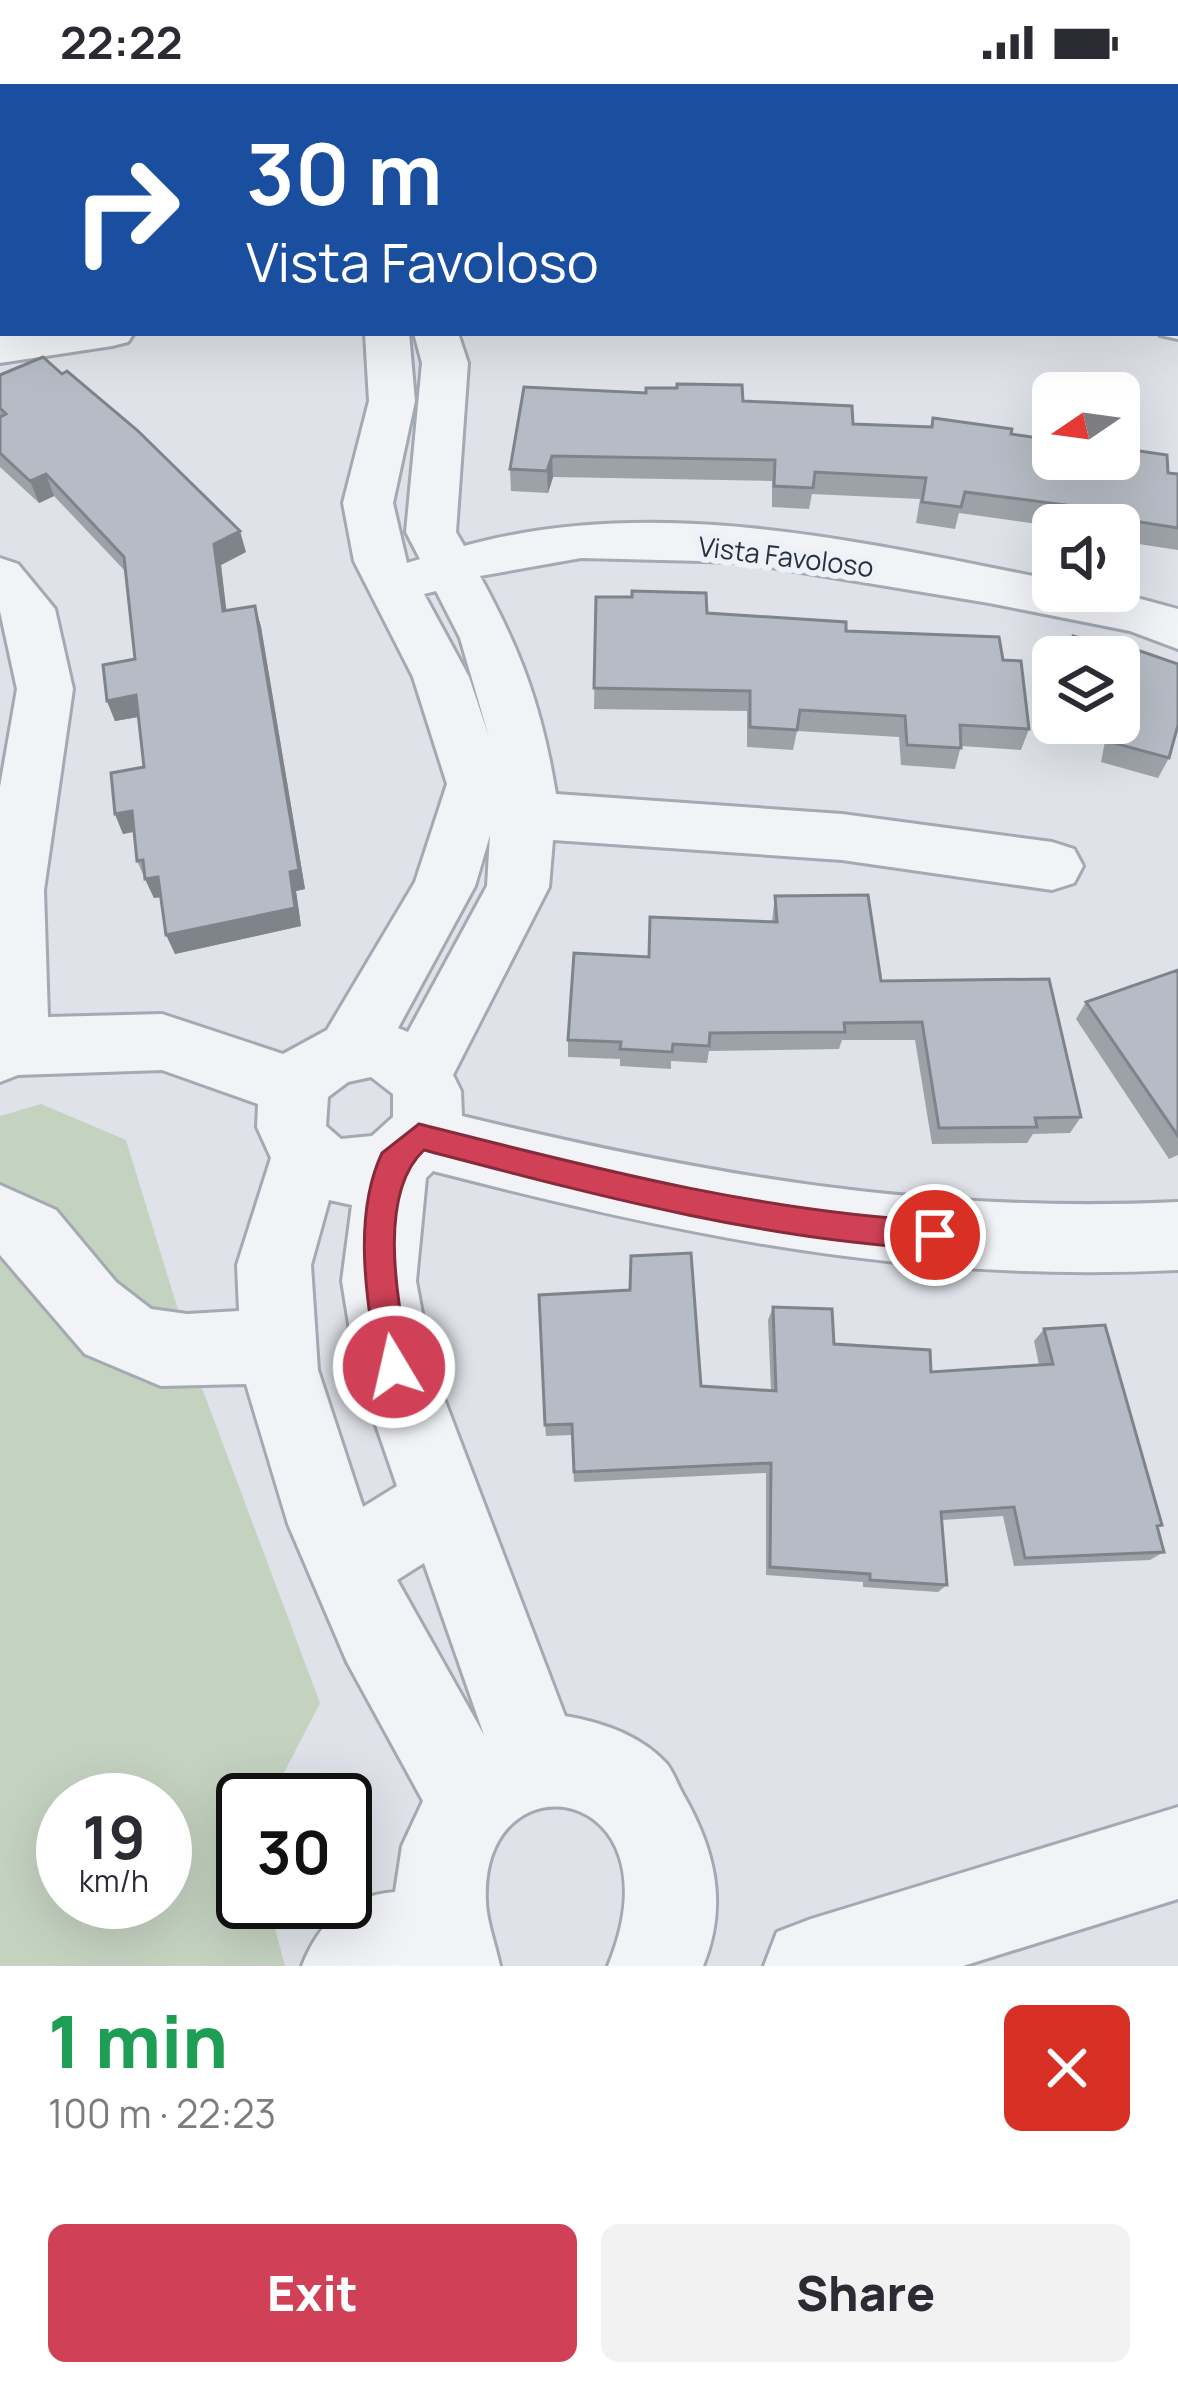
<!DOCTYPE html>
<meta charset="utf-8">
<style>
:root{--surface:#fff;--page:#f2f2f3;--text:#2b2b33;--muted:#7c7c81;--accent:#d04157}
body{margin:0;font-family:Manrope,sans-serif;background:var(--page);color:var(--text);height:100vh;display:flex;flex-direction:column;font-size:45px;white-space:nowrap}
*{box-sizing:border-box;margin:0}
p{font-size:39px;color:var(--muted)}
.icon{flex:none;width:66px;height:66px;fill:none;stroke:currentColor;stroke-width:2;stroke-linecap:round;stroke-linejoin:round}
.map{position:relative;height:1882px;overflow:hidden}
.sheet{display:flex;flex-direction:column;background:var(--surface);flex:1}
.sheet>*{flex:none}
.guide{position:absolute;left:0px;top:0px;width:1179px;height:252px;box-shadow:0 12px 48px #0002;background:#1a4fa0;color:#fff;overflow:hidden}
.needle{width:78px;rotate:257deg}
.tools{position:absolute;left:1032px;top:288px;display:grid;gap:24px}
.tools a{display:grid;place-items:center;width:108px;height:108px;border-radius:18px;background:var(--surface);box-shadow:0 12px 48px #0002;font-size:60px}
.speed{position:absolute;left:36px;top:1689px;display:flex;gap:24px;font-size:60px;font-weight:700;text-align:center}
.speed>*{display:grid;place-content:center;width:156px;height:156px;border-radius:50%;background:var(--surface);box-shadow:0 12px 48px #0002;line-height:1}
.speed small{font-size:30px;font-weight:400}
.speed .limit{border:6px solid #111;border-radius:18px;background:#fff;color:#111}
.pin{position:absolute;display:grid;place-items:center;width:102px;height:102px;color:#fff;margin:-51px;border:6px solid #fff;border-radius:50%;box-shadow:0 3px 12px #0007}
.me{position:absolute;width:132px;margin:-66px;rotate:351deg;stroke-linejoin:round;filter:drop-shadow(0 0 9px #0008)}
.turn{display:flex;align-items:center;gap:42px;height:252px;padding:0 48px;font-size:54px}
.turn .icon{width:156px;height:156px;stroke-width:2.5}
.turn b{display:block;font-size:84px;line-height:102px}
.round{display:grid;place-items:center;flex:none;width:126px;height:126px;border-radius:18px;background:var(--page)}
.overview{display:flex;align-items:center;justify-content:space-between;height:204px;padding:0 48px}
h1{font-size:72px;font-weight:800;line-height:90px;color:#1e9e55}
.primary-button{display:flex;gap:24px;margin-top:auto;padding:24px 48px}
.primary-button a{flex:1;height:138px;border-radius:18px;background:var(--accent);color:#fff;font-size:48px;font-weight:800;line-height:138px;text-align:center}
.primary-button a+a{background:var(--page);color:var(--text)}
.status{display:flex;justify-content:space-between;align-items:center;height:84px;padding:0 60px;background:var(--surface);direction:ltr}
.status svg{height:33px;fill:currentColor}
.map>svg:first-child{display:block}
</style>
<div class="status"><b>22:22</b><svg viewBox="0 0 49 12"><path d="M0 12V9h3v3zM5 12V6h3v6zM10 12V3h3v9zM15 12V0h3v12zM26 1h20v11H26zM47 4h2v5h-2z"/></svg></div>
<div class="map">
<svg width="1178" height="1882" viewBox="0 0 1178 1882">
<rect width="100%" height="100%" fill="#dfe2e8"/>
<!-- green -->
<path fill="#c4d2c0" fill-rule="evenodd" d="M0,0H1054L1076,3H3L0,128Z
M41,1020L126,1056L202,1304L320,1619L270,1716H243V1818H268L285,1882H0V1032ZM63,1716H165V1818H63Z"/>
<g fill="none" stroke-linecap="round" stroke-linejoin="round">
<defs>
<path id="minor" d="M1176,229L1178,255L1160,251L1176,249Z
M17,249H134L128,258L112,262L0,279V251Z
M365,249H409L415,317L393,419L407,479L420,475L406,448L422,279L414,249H458L468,279L456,448L464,462C657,409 862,458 1053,496V507H1111L1178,525V565L1130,547L989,519L741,478L581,474L480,492C522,569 542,624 556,710L842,730L1052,758L1074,765L1083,782L1074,799L1052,806L842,776L553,756L549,803L453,991L461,1007L462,1032C705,1091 926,1130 1178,1118V1186C911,1199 690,1153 433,1087L426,1094L416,1197L432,1283L565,1632C601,1638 640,1651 666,1679C673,1687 678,1702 684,1712C715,1767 728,1821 703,1882H608C684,1698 478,1668 486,1819C487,1839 496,1862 500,1882H302C319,1839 346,1812 395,1808L402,1762L423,1717L347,1578L288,1440L246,1300L161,1302L85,1270L0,1171V1101L56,1126L116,1198L151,1225L187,1230L239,1227L237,1181L271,1074L257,1043L258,1020L162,986L18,991L0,998V703L17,605L0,527V474L18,480L55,525L73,605L44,806L48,933L162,930L283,970L327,946L415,798L447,700L413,593L354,477L343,419L369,317ZM436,507L460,554L489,653L469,593L424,510ZM490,751L487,802L408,948L398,944L475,802ZM371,993L393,1010V1033L372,1052L341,1055L326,1042L328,1013L348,998ZM329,1116L352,1121L342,1197L356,1283L397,1402L363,1423L318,1286L311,1181ZM424,1479L484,1651L397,1496Z
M1178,1723V1815L963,1882H764L777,1848L811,1835Z"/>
</defs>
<!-- minor casing -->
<use href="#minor" stroke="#a4a9b2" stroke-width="6"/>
<!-- minor -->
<use href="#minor" fill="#f1f3f7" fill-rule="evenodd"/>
</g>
<!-- wall -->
<path fill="#9da2a9" d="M3,143V224H0V144Z
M0,291L246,468L221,481L226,527L255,522L261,543L305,805L296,807L301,842L175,870L161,813L154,814L137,777L134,748L123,750L115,730L144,683L138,633L115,637L107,617L135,575L126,488L54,412L39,419L0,383Z
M524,303L743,317L853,340L930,343L933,334L1011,350L1178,390V466L1119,457V441L1053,442L959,429L955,445L916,439L920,415L812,410L809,425L772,423V397L553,393L548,409L511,407L510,385Z
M596,513L846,547L1003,576L1029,645L1021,666L961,662L955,685L901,681L899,653L797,647L793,666L747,663V627L594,625Z
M1073,552L1118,565L1120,560L1178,580V641L1169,674L1158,694L1101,678L1107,647L1081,639H1119V573H1065Z
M1053,608V630L1046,628Z
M775,812L881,897L1081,1033L1070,1049L1033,1050L1027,1059L932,1060L915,956H842L839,965L709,967L707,979L671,977V985L620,982V975L568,973V956L648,873L772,838Z
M1178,886V1071L1169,1075L1076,935L1086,918Z
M773,1223L834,1260L931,1288L1039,1281L1034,1257L1044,1245L1162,1441L1158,1444L1164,1468L1150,1476L1014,1482L1003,1432L942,1436L947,1501L938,1508L863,1503V1498L766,1491V1389L574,1398L572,1351L546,1352L545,1341L701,1302L771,1307L768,1236Z"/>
<!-- shaded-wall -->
<path fill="#7f848a" d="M552,372L553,393L548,409L547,387Z
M46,390L54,412L39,419L30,397Z
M240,447L246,468L221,481L229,548L223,527L214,460Z
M255,522L261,543L305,805L296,807L301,842L175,870L166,851Z
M136,611L144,632L115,637L107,617Z
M132,727L141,746L123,750L115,730Z
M158,793L167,812L154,814L145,795Z"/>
<!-- building -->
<path fill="#b6bcc5" stroke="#7f848a" stroke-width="3" d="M1176,121H1178V186H1176Z
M3,143V202H0V144Z
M43,273L62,290L67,287L137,346L240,447L214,460L223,527L255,522L299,786L290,788L295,824L166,851L158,793L145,795L143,776L137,777L132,727L115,730L111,689L144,683L136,611L107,617L103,581L135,575L124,473L46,390L30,397L0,369V333L6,330L0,324V291Z
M677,300L742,301L743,317L852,322L853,340L932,343L933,334L1012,345L1011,350L1053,356V375H1119V364L1167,371L1168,389L1178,390V444L1121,435L1119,453V441H1071L1073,422L965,408L961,423L922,418L926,394L815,388L813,404L774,402L775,376L552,372L547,387L510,385L524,303L646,309V304H677Z
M632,507L706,509L707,529L846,538V547L999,553L1003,576L1021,577L1029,645L960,641L961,664L907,661L905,632L800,626L797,646L750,643V607L594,604L596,513H632Z
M1073,552L1119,565L1120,560L1178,580V641L1169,674L1110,658L1114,639H1119V573H1066Z
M868,811L881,897L1049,895L1081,1033L1035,1034L1037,1043L939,1044L922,938L844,939L845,948L710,949L709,962L673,960L672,968L620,965L621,958L568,956L574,869L649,873L650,833L777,838L775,812Z
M1178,886V1052L1086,918Z
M691,1169L701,1302L776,1307L773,1223L832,1225L834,1260L930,1266L931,1288L1053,1280L1044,1245L1105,1241L1162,1441L1157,1442L1164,1468L1025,1474L1014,1423L941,1428L947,1501L870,1496V1490L770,1483L771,1379L574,1388L572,1340L545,1341L539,1211L630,1206L631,1172Z"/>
<!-- route -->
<path fill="#d04157" stroke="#872a39" stroke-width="3" d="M419,1040C589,1083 760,1128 935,1137L946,1141L950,1151L946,1161L935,1165C761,1156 592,1110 424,1066C375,1112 399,1223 410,1283L405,1294L394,1299L383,1294L378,1283C367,1216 352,1133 382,1069Z"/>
<g text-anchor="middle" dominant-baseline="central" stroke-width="12" stroke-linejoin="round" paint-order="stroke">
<!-- far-street labels -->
<g font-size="27" fill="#273040" stroke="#eef1f6">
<text transform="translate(786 472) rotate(7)">Vista Favoloso</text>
</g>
</g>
</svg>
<div class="tools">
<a><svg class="needle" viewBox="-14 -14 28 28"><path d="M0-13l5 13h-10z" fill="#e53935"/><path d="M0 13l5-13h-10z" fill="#7c7c81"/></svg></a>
<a><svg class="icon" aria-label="sound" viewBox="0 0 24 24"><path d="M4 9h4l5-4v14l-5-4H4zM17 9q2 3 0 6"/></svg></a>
<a><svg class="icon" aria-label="layers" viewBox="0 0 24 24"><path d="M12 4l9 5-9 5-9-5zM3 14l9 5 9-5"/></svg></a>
</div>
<div class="speed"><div>19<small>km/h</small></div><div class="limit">30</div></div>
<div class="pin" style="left:935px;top:1151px;background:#d93025"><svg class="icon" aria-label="arrive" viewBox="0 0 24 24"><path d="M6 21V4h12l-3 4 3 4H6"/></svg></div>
<svg class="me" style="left:394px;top:1283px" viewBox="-20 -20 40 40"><circle r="17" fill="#d04157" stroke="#fff" stroke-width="3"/><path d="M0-11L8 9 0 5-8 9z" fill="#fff"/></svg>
<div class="guide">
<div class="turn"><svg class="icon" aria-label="right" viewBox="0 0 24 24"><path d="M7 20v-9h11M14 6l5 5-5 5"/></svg><div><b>30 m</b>Vista Favoloso</div></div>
</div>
</div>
<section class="sheet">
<div class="overview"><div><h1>1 min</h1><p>100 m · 22:23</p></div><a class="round" style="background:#d93025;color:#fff"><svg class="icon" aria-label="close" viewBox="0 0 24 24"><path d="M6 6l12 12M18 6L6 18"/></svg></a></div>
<div class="primary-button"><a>Exit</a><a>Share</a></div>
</section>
